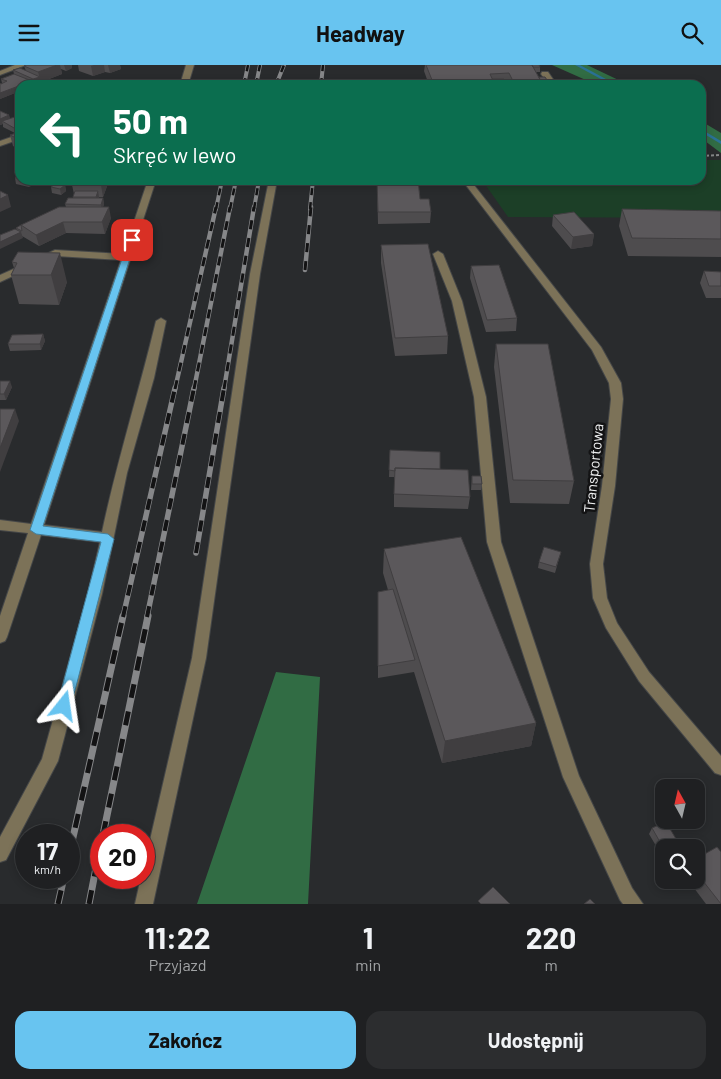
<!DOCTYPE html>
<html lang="pl">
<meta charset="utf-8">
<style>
:root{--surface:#1f2022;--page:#2c2d2f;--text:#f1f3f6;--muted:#a1a3a5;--line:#3c3e40;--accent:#68c4f0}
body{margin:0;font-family:Barlow,sans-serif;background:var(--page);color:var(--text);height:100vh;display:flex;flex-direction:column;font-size:19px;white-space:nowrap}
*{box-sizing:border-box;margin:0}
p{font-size:16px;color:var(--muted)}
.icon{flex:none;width:28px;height:28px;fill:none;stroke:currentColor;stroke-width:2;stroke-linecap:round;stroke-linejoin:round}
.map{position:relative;height:839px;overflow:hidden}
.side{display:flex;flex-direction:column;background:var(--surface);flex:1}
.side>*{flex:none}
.guide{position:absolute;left:15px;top:15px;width:691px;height:105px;border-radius:15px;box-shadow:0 2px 8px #0003,0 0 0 1px var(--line);background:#0b6e4f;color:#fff;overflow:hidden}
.needle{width:32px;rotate:352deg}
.tools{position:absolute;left:655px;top:714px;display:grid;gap:10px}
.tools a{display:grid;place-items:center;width:50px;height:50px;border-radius:10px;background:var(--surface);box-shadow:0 2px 8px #0003,0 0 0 1px var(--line);font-size:25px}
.speed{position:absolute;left:15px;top:759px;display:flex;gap:10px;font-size:25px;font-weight:700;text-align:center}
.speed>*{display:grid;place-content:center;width:65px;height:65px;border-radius:50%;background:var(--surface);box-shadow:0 2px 8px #0003,0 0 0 1px var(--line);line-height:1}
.speed small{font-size:12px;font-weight:400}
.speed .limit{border:8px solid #d22;background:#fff;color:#111}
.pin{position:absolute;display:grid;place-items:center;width:42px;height:42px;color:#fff;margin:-21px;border-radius:10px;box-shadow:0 2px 8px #0006}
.me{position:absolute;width:55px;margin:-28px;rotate:15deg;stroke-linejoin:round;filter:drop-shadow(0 0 4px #0008)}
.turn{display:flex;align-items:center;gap:18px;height:105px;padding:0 15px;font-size:22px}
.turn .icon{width:65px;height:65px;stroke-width:2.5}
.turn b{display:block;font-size:35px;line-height:42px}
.eta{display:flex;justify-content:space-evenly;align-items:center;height:85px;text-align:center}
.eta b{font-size:30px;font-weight:700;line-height:35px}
.primary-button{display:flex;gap:10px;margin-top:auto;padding:10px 15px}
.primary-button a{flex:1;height:58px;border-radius:15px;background:var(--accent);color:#111;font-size:20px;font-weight:700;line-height:58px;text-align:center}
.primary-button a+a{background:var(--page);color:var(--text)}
header{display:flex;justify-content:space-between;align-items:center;height:65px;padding:0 15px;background:var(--accent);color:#111;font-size:22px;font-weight:700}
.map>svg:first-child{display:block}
</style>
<header><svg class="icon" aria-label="menu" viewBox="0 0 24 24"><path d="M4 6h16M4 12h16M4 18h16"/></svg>Headway<svg class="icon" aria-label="search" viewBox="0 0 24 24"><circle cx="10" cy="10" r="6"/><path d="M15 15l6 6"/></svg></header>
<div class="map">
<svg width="721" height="839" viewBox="0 0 721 839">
<rect width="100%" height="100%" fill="#292b2d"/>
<!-- green -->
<path fill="#1c3f27" d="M701,95H721V153L508,152L482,115H701Z"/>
<!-- forest -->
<path fill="#316c44" d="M552,0H587L629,20H597Z
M701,56L721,68V88L701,73Z
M276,607L320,612L308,839H197Z"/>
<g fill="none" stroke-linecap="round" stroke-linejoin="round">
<!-- stream -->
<path fill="#2a7195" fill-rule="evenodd" d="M575,0H580L617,20H612Z
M701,64L721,76V79L701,67Z"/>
<defs>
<path id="minor" d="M15,0H26L0,10V6Z
M186,0H194L188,20H180Z
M542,7H548L557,20H549L541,9Z
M20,69V74L0,81V76Z
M148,115H156L44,460L102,467C117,396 139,327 156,256L161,253L166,256L154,313L127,408L102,529L58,696L6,795L0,797V772L42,694L88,529L100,477L41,470L7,572L5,576L0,578V551L28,468L0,465V455L31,459L121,195L56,191L45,195L40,192L55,185L123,189Z
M269,115H277L260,209L206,593L153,839H135L141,812H144V801L192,593L250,209Z
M462,115H470L601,282L621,318L623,334L615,421L603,499L607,533L617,558L649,607L721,691V710L715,708L639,616L606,563L593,533L590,499L602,421L611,334L609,318L592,285Z
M438,186L443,189L462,236L486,332L501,477L579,711L632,823L643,839H623L620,835L563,712L487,477L474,332L452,236L433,189Z
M27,198L32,201L30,203L0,217V210Z"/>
</defs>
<!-- minor casing -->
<use href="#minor" stroke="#454748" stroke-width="2"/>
<!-- path -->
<path stroke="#858788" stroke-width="2" stroke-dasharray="3 2" stroke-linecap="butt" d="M155,20L169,16
M701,91L721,90"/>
<!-- minor -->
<use href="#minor" fill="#7c7258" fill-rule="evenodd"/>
<defs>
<path id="rail-far3" d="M244,20L248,0
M256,20L260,0
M276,20L284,0
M321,20L323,0
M216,144L222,115
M230,144L236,115
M254,144L259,115
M310,144L313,115"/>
<path id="rail-far2" d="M305,205L311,142
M175,324L216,142
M194,324L230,142
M224,324L254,142"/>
<path id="rail-far1" d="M196,488L224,323
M123,552L175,323
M147,552L194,323"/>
<path id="rail" d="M103,770L148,551
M69,790L123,551
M58,839L64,812
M89,839L101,777"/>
</defs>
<!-- rail-far3 casing -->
<use href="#rail-far3" stroke="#868789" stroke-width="4"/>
<!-- rail-far2 casing -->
<use href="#rail-far2" stroke="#868789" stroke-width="4.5"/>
<!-- rail-far1 casing -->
<use href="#rail-far1" stroke="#868789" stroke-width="5.5"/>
<!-- rail casing -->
<use href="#rail" stroke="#868789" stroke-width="7"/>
<!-- rail-far3 -->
<use href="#rail-far3" stroke="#131314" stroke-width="2.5" stroke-dasharray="7" stroke-linecap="butt"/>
<!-- rail-far2 -->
<use href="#rail-far2" stroke="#131314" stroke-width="3" stroke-dasharray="9" stroke-linecap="butt"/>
<!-- rail-far1 -->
<use href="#rail-far1" stroke="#131314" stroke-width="4" stroke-dasharray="11" stroke-linecap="butt"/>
<!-- rail -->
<use href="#rail" stroke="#131314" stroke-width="5" stroke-dasharray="14" stroke-linecap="butt"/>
</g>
<!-- wall -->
<path fill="#4e4c4e" d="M26,0H72V3L66,6L61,4L62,9L34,20L32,19L20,20V26L0,34L2,18L1,14L14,9L13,5L26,6L24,1Z
M78,0H120L121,4L110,8L105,7L93,11L79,6Z
M425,0H539L540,2V7H536L539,12L549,18V20H509L508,19H507V20H429L424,6Z
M20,35L19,44L16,42L15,36Z
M0,46L9,50L10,54L20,52V85L13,81L10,70L15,68L3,62V59L0,60Z
M20,103V115H41L38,117L35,116L36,118L29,122L16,119L15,113L17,112L16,111L14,106Z
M377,115H418L420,134L431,147L430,158L378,159Z
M109,116L103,132H99V133H103L104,139L103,142L111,153L105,169L66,168L39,181L22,171L23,173L17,165L16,163L66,142L65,139L73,133L74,129L72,120Z
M65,120L66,126L61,130L52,128L51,122Z
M622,144L721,146V192L628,191L619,161Z
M553,150L594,169L592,181L571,184L552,161Z
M381,180L448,271L447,289L395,291L381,198Z
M18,187L67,217L59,240L19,239L11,210L14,203L12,197Z
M471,201L517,253L516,266L486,267L470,213Z
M704,206L721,207V233H706L700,218Z
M43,269L45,276L41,285L10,286L8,279Z
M496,279L574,416L569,439L510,438L494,302Z
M0,316L12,322L6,335H0Z
M390,385L440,404L470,432L468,444L394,442V412H389Z
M472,411L482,419L481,425H471Z
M384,484L536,658L531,681L442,698L414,607L378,613V527L388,525L383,508Z
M561,487L555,508L538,503L539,497Z
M652,763L679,779L678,782H664V790L662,791L649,769Z
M696,794L721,839H706L688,815H696Z"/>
<!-- shaded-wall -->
<path fill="#403e40" d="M57,0H60L62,9L41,17L38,7Z
M64,0H72V3L66,6Z
M94,0H104L105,7L93,11L91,1Z
M108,0H120L121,4L110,8Z
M40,12L41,17L34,20L33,14Z
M32,16L33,20H22Z
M20,21V26L0,34V28Z
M9,50L10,56H2L3,59L0,60V54Z
M20,61V67L16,68L14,63Z
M30,115H35L36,118L29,122L28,117Z
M103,115L109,116L103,132L101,120Z
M65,120L66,126L61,130L60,124Z
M98,126L99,132L97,138L96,132Z
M8,130L11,142L0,147V134Z
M103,133L104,139L102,146L101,140Z
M109,142L111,153L105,169L102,157Z
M63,157L66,168L39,181L36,170Z
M21,167L23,173L0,184V177Z
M594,169L592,181L571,184L573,172Z
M60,188L67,217L59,240L51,210Z
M43,269L45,276L41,285L40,279Z
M10,316L12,322L6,335L4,329Z
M15,344L19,356L0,407V383Z
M536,658L531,681L442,698L445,676Z
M679,779L678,782H671Z"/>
<!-- building -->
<path fill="#5b585b" stroke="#403e40" d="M26,0H57L38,7L24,1Z
M426,0H532L543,20H515L509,8L490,9L495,20H434Z
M532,0H539L540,2H533Z
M20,3L40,12L33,14L13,5Z
M14,9L32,16L0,28V18L1,19L7,16L1,14Z
M539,12H545L549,18L542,19Z
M492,14H504L507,20H495Z
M84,17L92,20H76Z
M204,18H214L213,20H203Z
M20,35V38H18L15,36Z
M0,46L9,50L0,54Z
M18,51L20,52V61L14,63L2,56Z
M20,67V75L10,70Z
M20,103V107L14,106Z
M20,110V114L15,113Z
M75,115H103L101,120H72Z
M377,115H418L420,134H429L431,147H378Z
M56,118L65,120L60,124L51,122Z
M0,126L8,130L0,134Z
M75,126H98L96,132H73Z
M68,133H103L101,140L65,139Z
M59,142H109L102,157H63L36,170L21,160Z
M622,144L721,146V174L632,173Z
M574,147L594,169L573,172L553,150Z
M21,160L22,166L16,163Z
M15,164L21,167L0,177V170Z
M428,179L448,271L395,273L381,180Z
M18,187L60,188L51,210H11L17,198L12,197Z
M499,200L517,253L487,255L471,201Z
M704,206L721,207V221H709Z
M43,269L40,279H8L12,270Z
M496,279H548L574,416L513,415Z
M0,316H10L4,329H0Z
M0,344H15L0,383Z
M390,385L440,387V404L395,403V406L389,405Z
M395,403L468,405L470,432L394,429Z
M472,411H481L482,419H472Z
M461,472L536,658L445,676L384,484Z
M544,482L561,487L556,502L539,497Z
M393,524L415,595L378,601V527Z
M666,757L679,779L671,782H664V784L652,763Z
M717,782L721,787V839L696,807V794Z
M493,822L510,839H481L478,836Z
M590,834L595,839H584Z"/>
<!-- route -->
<path fill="#68c4f0" stroke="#447f9c" d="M129,173L136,175L43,461L108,469L114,474L71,641L69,645H59L57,641L101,477L36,469L30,465Z"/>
<g text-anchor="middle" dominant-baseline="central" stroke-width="5" stroke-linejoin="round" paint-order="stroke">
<!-- street labels -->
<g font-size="15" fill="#eff0f1" stroke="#131314">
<text transform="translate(593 403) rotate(-84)">Transportowa</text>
</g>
</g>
</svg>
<div class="tools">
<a><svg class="needle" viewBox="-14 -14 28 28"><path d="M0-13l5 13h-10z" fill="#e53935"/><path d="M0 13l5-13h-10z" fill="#a1a3a5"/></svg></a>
<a><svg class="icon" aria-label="search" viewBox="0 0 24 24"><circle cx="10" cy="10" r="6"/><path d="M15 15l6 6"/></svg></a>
</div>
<div class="speed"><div>17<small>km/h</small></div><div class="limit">20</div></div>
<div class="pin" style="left:132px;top:175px;background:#d93025"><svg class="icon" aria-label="arrive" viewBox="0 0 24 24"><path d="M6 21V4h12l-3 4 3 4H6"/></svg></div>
<svg class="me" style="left:64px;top:641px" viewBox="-20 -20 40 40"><path d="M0-17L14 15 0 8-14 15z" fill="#68c4f0" stroke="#fff" stroke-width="4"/></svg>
<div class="guide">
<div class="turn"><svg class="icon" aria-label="left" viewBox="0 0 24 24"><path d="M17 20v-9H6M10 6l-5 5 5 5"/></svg><div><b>50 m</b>Skręć w lewo</div></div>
</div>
</div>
<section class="side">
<div class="eta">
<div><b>11:22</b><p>Przyjazd</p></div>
<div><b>1</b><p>min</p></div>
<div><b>220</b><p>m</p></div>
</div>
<div class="primary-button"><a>Zakończ</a><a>Udostępnij</a></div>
</section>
